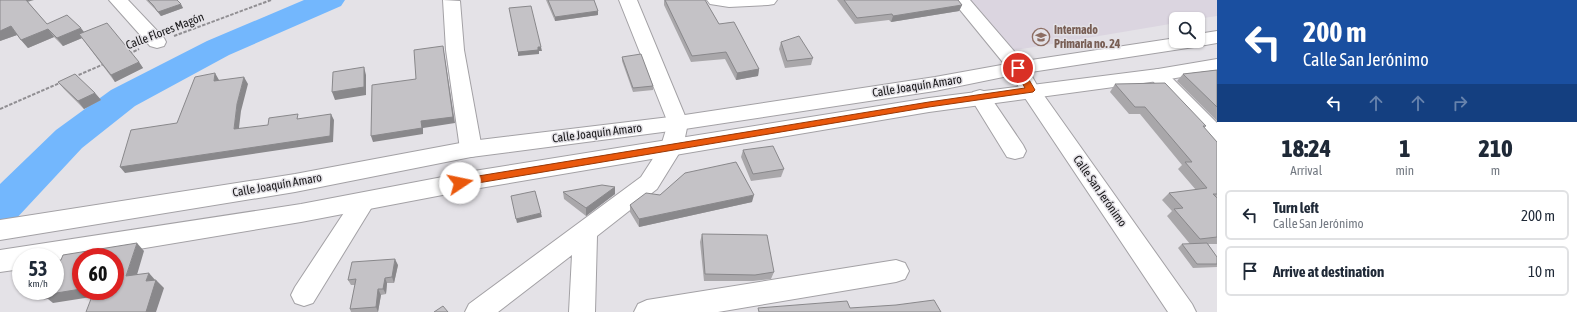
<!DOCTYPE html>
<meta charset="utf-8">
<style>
:root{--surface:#fff;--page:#f6f6f7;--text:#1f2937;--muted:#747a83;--line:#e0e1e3}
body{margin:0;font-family:"Asap Condensed",sans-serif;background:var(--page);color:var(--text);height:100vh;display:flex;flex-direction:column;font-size:15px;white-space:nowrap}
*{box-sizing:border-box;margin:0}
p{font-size:13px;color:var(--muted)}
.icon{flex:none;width:22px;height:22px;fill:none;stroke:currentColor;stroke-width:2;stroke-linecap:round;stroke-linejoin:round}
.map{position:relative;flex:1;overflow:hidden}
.drawer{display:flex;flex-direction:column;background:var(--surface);width:360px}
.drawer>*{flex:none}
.hud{background:#1a4fa0;color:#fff;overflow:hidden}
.tools{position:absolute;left:1169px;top:12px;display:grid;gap:8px}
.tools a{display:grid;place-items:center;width:36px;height:36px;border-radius:6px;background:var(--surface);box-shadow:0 1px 3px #0004;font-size:20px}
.speed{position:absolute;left:12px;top:248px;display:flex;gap:8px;font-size:20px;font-weight:700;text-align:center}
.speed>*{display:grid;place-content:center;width:52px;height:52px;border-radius:50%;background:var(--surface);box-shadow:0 1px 3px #0004;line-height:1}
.speed small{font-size:10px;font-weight:400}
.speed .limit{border:6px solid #d22;background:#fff;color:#111}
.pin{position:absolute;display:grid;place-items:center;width:34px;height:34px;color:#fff;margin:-17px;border:2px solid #fff;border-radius:50%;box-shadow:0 1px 4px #0007}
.me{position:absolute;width:44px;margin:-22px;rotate:79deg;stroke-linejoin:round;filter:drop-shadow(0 0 3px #0008)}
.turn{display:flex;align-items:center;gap:14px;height:84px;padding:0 20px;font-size:18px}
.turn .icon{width:52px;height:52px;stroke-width:2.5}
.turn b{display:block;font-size:28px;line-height:34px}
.lanes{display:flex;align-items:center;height:38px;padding:0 20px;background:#0003;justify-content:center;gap:20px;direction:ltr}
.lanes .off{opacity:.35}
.eta{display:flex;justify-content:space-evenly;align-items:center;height:68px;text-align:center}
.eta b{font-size:24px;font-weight:800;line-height:28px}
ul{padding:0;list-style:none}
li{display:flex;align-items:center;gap:12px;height:50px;margin:0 8px 6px;padding:0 12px;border:2px solid var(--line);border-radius:6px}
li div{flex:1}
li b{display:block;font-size:15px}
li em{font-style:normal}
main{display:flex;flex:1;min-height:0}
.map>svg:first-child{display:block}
</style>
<main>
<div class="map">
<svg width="1217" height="312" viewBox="0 0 1217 312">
<rect width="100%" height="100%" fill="#e4e2e7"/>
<!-- built -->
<path fill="#dbd5e0" d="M961,0H1217V16L1197,19H1176V23L1004,52Z"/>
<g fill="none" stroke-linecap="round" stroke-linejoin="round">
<!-- river -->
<path fill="#73b7fd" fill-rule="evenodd" d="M304,0H345L341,6L229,55L135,106L82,148L14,221L0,226V184L56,130L111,90L207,41Z"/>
<defs>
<path id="minor" d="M109,0H128L164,38L166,42L164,46L157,48L150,46Z
M443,0L460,1L464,50L482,149L479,155L471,157L463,155L460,149L446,50Z
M619,0H637L688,123L683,147L657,189L597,236L595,312H569L572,255L498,312H465L469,304L641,177L661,146L668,123Z
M707,0H777L774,4L768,5L729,7L710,4Z
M952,0H970L1025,64L1038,87L1192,304L1196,312H1168L1023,95L1010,71Z
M1158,69L1165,71L1217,123V144L1209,141L1151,79L1148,75L1151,71Z
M980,90L987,92L1023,145L1026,151L1023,157L1015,159L1007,157L970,97L973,92Z
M363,193L371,196L375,202L313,303L304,306L295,303L291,295L295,287L355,196Z
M896,260L905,263L909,271L905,279L896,282L718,312H634L638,304L647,300Z"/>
<path id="major" d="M1217,31V43L1194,47L1018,74L935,91L678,130L471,157L295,192L0,240V220L295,174L471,141L678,116L935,77L1018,62L1176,38V41H1198V34Z
M1217,59V71L1158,81L929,112L474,189L301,222L91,257H81V259L55,263V257H21V269L0,272V250L301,204L474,171L929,98L1158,69Z"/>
</defs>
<!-- minor casing -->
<use href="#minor" stroke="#a3a1a5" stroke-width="2"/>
<!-- major casing -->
<use href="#major" stroke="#a3a1a5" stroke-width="2"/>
<!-- path -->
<path stroke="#918f93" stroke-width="2" stroke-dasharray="3.5 1.5" stroke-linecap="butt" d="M174,36L271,0
M129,54L139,49
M74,77L104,64
M0,109L62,82"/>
<!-- minor -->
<use href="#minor" fill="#fff" fill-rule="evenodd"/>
<!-- major -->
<use href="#major" fill="#fff" fill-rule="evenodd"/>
</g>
<!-- wall -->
<path fill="#a9a7aa" d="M0,0L28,2L47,24L84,32L139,62L143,68L115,82L82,38L63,46L54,37L28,48L17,35L0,41Z
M146,0H177L183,8L161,16L155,9Z
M546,0H594L598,11V15L555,21Z
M664,0H705L719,24L759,69L758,76L736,80L725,59L691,62L664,5Z
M837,0H958L962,5L959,11L891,22L889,20L855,24Z
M781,42L813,58L811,65L785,68L779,49Z
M622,57L653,86V90L633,92L622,61Z
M1217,70V121L1177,81L1183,74Z
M58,82L95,93L101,100L84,109L64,89Z
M1115,84L1206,126L1204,128L1217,142V244H1208L1217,257V267L1193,268L1178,248L1182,244H1190L1167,216L1172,211L1162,200L1169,193L1196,190L1178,169L1182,165L1140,114H1129L1110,92Z
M743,150L784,169L781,177L751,181L741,157Z
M615,187V194L586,216L564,199L563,192Z
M660,195L752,202L639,227L630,212V205Z
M702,234L774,272L771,279L753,281H704L700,242Z
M398,265L394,283H387L386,294L381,295L378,312H351L350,309L355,285H351L348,280Z"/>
<!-- shaded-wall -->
<path fill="#89888b" d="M25,0H34L27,2Z
M181,4L183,8L161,16L158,12Z
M962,5L959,11L891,22L893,16Z
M598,11V15L555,21V17Z
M11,26L17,35L0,41V31Z
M81,28L87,36L63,46L57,38Z
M48,29L54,37L28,48L21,40Z
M443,46L455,123L423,128V134L373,142L371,136Z
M538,47H541L542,51H539V54L518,56V52Z
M139,62L143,68L115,82L111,75Z
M364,67L366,75V95L335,100L332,92Z
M759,69L758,76L736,80L737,73Z
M215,73L219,80L217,88L214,81Z
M244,77L248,84L241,111L238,136L234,129L237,104Z
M95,93L101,100L84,109L78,101Z
M331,114L334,120L333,142L125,173L120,167Z
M615,187V194L586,216V208Z
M754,195L752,202L639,227V219Z
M541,213L542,217L517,223L516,219Z
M137,243L144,251L134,285L126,276Z
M395,259L398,265L394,283L392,277Z
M149,273L156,281V280L164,288L156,312H146V281Z
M385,278L387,283L386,294L383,289Z
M81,289V291H101L104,295L53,303L48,299L39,300L29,292L36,291H48Z
M378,289L381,295L378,312L376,307Z"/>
<!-- building -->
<path fill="#c4c2c6" stroke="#89888b" d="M0,0H26L47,24L67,15L81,28L57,38L48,29L21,40L11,26L0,31Z
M148,0H177L181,4L158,12L153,5Z
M548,0H594L598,11L555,17Z
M665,0H705L719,24L734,22L759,69L737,73L726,52L692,56Z
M844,0H958L962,5L893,16L892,14L857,18Z
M531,6L541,47H538V50L518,52L509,8Z
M107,23L139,62L111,75L79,34Z
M799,36L813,58L787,61L781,42Z
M443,46L453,117L421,121L422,128L371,136L372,85L416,79L414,50Z
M641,54L653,86L633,88L622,57Z
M364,67V87L332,92L333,72Z
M1217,70V107L1183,74Z
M215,73L214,81L244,77L237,104L234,129L268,125L269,118L298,114L297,119L331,114L330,136L120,167L131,130L177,123L195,77Z
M75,74L95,93L78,101L58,82Z
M1165,83L1206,126H1203L1217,142V194H1213L1217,198V237L1200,239L1174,209L1183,208L1169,193L1207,188L1185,162H1192L1145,107H1135L1115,84Z
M773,146L784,169L753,174L743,150Z
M736,162L754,195L639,219L630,205L646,193L660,195L685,173Z
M602,185L615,187L586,208L563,192Z
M535,191L541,213L516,219L511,196Z
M702,234L767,235L774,272L755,275L705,274Z
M137,243L126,276L149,273L146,281L156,280L146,312H86L94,291H115V257H81V289L44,295L46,291H55V261L61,260L63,255Z
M1207,243L1217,257V264H1197L1182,244Z
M395,259L392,277L385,278L383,289H378L376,307L350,309L356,279L348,280L352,262Z
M934,300L941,312H759L758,308L847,301L850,308L896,305Z
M443,306L448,312H434Z"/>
<!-- route -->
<path fill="#ea580c" stroke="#983908" d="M1015,66H1021L1035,90L1033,92L929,107L460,186L455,183L460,179L929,102L1025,88L1014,68Z"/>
<!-- icons -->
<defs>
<symbol id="school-ring" viewBox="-11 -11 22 22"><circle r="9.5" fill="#e4e2e7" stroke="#8d6e63" stroke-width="1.5"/><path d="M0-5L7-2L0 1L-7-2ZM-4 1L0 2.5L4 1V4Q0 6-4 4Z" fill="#8d6e63"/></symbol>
</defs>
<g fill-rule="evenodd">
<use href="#school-ring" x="1031" y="27" width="20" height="20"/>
</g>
<g text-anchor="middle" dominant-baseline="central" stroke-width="3" stroke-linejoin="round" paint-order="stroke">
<!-- education labels -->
<g font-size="12" font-weight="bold" fill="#785e54" stroke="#e4e2e7" text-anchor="start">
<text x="1054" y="30">Internado<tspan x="1054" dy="14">Primaria no. 24</tspan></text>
</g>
<!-- street labels -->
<g font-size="12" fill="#171618" stroke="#e4e2e7">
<text transform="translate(165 31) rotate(-21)">Calle Flores Magón</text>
<text transform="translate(917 86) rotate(-9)">Calle Joaquín Amaro</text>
<text transform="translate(597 133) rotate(-7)">Calle Joaquín Amaro</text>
<text transform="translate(277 185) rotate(-10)">Calle Joaquín Amaro</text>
<text transform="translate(1100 191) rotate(55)">Calle San Jerónimo</text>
</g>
</g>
</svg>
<div class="tools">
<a><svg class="icon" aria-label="search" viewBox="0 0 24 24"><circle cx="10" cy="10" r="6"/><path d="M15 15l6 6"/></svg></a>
</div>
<div class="speed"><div>53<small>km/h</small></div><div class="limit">60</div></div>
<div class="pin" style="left:1018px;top:68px;background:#d93025"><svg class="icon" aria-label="arrive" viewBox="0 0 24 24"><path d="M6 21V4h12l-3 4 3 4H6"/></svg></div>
<svg class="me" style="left:460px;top:183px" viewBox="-20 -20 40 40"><circle r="19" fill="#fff"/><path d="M0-13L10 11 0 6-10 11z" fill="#ea580c"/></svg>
</div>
<section class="drawer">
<div class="hud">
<div class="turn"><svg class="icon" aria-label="left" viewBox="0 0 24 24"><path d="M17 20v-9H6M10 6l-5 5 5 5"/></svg><div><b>200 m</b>Calle San Jerónimo</div></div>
<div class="lanes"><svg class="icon" aria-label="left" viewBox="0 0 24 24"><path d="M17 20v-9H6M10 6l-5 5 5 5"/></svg><svg class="icon off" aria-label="ahead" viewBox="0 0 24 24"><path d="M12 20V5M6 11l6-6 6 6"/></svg><svg class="icon off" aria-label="ahead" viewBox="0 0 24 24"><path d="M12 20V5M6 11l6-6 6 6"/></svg><svg class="icon off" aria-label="right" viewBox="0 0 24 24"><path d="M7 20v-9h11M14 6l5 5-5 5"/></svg></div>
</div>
<div class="eta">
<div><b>18:24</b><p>Arrival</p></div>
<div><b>1</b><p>min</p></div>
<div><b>210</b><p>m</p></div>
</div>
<ul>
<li><svg class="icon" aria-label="left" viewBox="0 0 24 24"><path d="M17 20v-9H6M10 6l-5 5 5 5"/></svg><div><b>Turn left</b><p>Calle San Jerónimo</p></div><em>200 m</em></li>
<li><svg class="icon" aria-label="arrive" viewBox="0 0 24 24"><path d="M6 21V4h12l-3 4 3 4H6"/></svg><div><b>Arrive at destination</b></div><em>10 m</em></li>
</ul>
</section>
</main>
